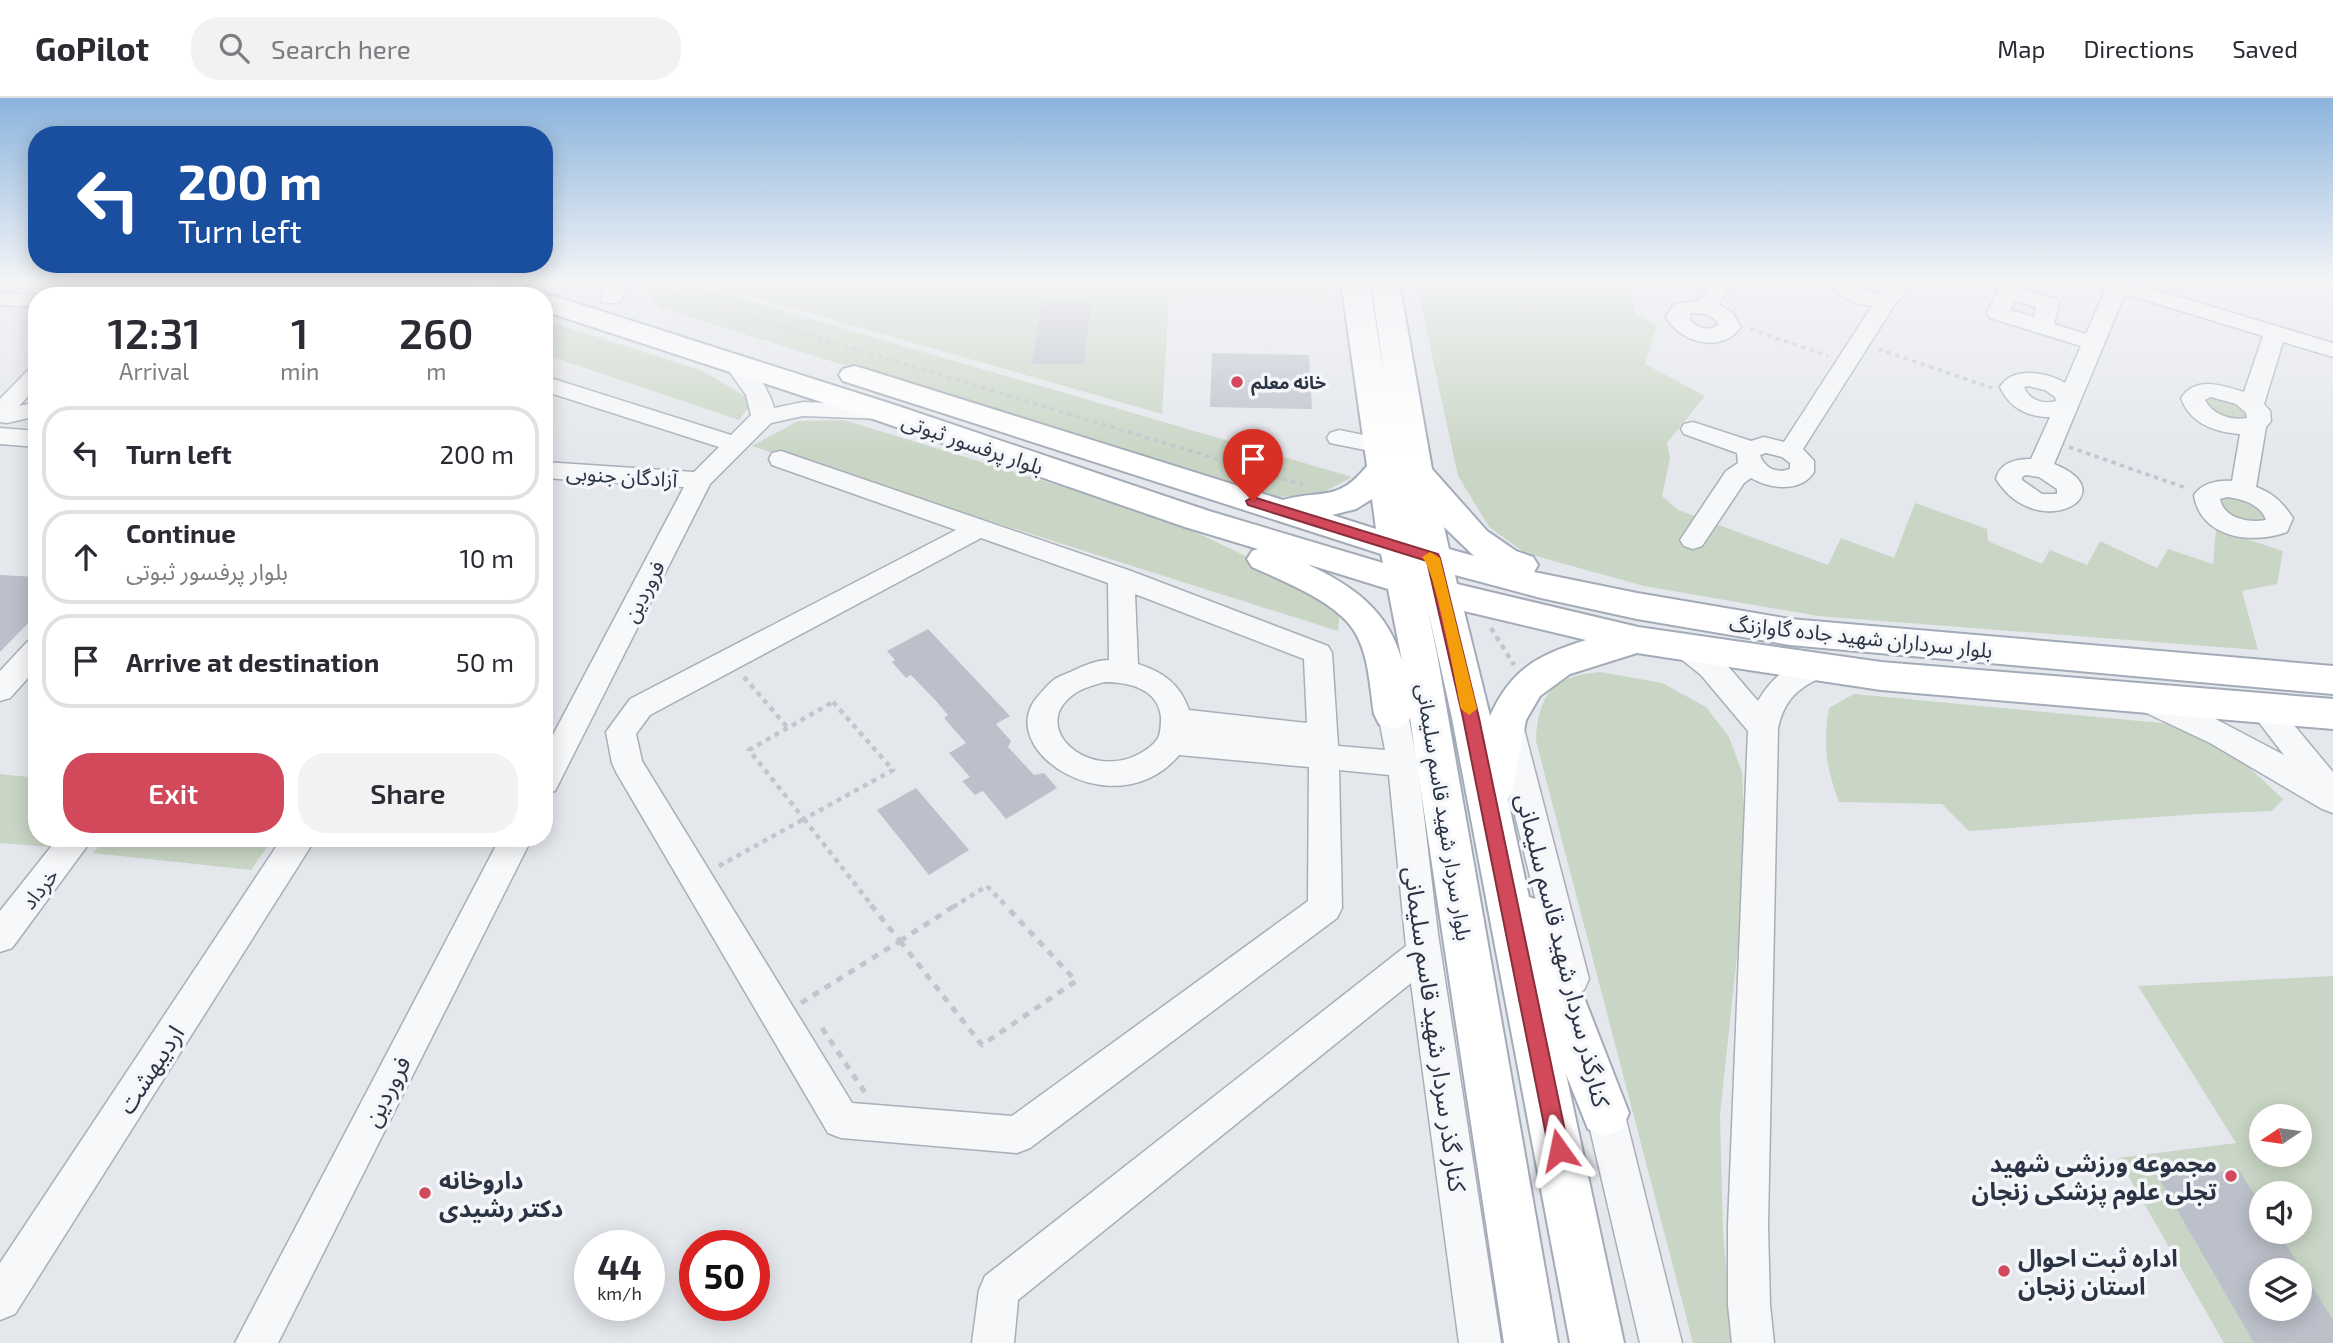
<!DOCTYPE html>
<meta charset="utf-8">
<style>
:root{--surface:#fff;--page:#f2f2f3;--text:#2b2b33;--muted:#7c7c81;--line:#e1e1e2;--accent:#d1495b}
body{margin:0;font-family:"Exo 2","Noto Sans Arabic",sans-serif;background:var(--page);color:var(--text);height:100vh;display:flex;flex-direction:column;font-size:26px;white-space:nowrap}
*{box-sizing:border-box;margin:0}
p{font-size:23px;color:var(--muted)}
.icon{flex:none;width:38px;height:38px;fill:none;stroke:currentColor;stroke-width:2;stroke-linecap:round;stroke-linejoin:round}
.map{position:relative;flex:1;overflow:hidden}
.drawer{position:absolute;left:28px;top:189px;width:525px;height:560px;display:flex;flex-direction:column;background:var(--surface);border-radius:28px;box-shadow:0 4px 18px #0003}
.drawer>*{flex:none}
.guide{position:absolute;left:28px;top:28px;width:525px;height:147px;border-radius:28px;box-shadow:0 4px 18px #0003;background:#1a4fa0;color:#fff;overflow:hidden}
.needle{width:46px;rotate:257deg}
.controls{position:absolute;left:2249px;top:1006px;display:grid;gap:14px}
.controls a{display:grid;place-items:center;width:63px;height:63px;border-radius:50%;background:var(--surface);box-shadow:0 4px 18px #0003;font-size:35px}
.speed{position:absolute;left:574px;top:1132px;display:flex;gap:14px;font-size:35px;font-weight:700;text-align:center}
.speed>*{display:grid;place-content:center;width:91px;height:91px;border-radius:50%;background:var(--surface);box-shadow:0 4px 18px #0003;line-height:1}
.speed small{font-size:18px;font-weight:400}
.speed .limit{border:10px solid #d22;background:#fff;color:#111}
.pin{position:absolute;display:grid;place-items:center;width:60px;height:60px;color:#fff;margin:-72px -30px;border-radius:50% 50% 50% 0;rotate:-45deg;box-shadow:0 0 7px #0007}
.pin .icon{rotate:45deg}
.me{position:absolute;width:77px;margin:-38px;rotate:348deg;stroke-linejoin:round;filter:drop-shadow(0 0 5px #0008)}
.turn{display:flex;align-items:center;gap:24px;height:147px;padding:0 35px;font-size:32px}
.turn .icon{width:91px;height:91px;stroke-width:2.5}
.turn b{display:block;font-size:49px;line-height:60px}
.eta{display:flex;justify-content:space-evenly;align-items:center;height:119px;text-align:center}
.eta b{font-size:42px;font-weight:600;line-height:49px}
.primary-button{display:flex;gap:14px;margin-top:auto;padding:14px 35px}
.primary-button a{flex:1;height:80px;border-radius:28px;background:var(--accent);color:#fff;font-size:28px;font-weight:600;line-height:80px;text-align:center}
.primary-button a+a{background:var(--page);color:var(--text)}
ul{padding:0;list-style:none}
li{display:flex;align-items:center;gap:21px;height:94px;margin:0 14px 10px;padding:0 21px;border:4px solid var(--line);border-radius:28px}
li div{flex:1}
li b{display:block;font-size:26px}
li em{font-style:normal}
header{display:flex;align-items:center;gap:42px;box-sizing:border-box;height:98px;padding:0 35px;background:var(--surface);border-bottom:2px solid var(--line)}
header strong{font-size:33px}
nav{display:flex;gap:38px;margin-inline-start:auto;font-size:24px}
.search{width:490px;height:63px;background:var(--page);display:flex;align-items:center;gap:18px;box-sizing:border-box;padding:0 24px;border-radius:28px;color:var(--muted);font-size:26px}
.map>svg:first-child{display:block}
</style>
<header>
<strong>GoPilot</strong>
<div class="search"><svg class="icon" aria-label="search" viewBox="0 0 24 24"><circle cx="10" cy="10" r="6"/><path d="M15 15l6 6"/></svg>Search here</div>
<nav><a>Map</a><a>Directions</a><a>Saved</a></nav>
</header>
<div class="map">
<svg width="2333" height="1245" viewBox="0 0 2333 1245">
<rect width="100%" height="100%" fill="#e4e7ec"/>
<!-- green -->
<path fill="#c9d6c5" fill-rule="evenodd" d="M654,183H681L1352,379L1320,396L1268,400L661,210L649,197Z
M697,183H1325L1327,200L1236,198L1169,200L1162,316Z
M1416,183H1629L1627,189L1634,204L1635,215L1657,227L1645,266L1705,298L1667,345L1670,360L1662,398L1678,412L1828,467L1841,440L1894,460L1915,405L1987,431L1988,443L2042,466L2050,452L2087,467L2100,443L2157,470L2168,451L2213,466L2216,431L2283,453L2277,486L2242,493L2258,552L1818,518L1644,488L1525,455L1489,429L1458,378Z
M427,184L469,198H372L336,185Z
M544,222L703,273L753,303L739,322L544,256Z
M2213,300L2235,304L2248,316L2247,322H2223L2204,304Z
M844,322L1168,421L1256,463L1340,513L1338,533L752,348L798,323Z
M2230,398L2261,407L2267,424C2248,426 2232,423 2220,407L2221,402Z
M1600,574L1662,585L1706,609L1729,639L1742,674L1745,738L1740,830L1720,1017L1723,1134L1733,1245H1693L1536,643C1538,596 1553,578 1600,574Z
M1854,596L2192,628L2227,649L2283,701L2272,713L2198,716L1969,733L1942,706L1839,704C1826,669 1823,647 1829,610Z
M0,676L37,680V740H57L50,749L0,745Z
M105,740H273L251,772L93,755Z
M2333,878V1245H2224L2118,1060L2236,1045L2138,888ZM2261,1018H2300V1057H2261ZM2261,1096H2300V1134H2261ZM2261,1172H2300V1211H2261Z"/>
<!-- building -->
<path fill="#bbc0ca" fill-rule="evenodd" d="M1041,204H1091L1084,266H1032Z
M1212,255L1309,257L1312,311L1210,309Z
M0,477L37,479V516L0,554Z
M928,531L1010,618L996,626L1011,643L1008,649L1034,677L1044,675L1057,690L1006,721L983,693L975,697L962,683L970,679L949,655L966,645L944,620L948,617L937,604L911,577L906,580L892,564L895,562L887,553Z
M916,690L969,752L929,777L877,712Z
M2239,1072L2261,1107V1134H2278L2333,1222V1245H2254L2158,1079ZM2261,1172H2300V1211H2261Z"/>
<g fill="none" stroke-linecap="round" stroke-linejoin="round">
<defs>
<path id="minor" d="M109,183H133L118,198H94Z
M607,183H629L619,205H603L600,200Z
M1713,183H1735L1718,206L1732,214L1741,229C1722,256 1680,245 1666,219L1674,206L1699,203ZM1690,215C1701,215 1714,216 1718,227C1708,234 1698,230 1690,222Z
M1828,183H1850L1860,192L1879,195C1890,191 1885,182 1903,186L1906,195L1895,206L1803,351L1814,363V374C1801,395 1770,391 1751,380L1744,385L1702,448L1693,451L1684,448L1680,442L1726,373L1738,365L1737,355L1684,336L1681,331L1684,326L1693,324L1751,343L1764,339L1784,344L1872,208C1852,205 1839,200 1828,183ZM1766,355L1782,359L1790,365V371C1777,376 1764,370 1760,357Z
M2092,183H2126L2333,245V259L2283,244L2264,306L2270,313L2271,323L2266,329L2256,389C2273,395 2283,405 2293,420L2287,434C2252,447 2200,440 2194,397C2202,385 2218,382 2232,383L2240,336C2215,334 2190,326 2181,300C2197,277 2223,288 2244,294L2263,238L2125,196L2054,366C2129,396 2037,447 1996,381C2000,364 2016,361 2031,361L2050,319C2028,319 2009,310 2000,289C2012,268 2047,274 2065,285L2081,248L1990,220L1987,215L2000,189L2008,188L2056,201L2059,206L2054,226L2086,236L2106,191L2096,187ZM2015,203L2036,209L2034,219L2010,212ZM2028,288L2045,292L2055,299L2056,303C2043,307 2029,302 2024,289ZM2211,299L2236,306L2246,315L2247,320C2231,323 2213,317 2205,302ZM2026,377L2039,379L2057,391V396H2042L2022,382V379ZM2227,399C2243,401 2261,407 2266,422C2249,425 2224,421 2220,401Z
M0,195L37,197L42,198H37V209L0,207Z
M735,259C753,264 769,292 774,310L803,304L884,307L892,309L896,314L892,319L884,321L803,318L771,325L710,386L555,693L544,696V654L684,389L544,380V364L694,374L719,349L544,293V278L731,337L751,317L746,297L724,266L727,261Z
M37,269V289L19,308L37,304V318L7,325L0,324V301L29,271Z
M0,330L37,333V349L0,346Z
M1339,332L1389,342L1392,347L1389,352L1380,355L1330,345L1327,340L1330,335Z
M781,353L1131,473L1328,548L1332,555L1338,648L1385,652L1378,616L1383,608L1393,605L1403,608L1408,616L1418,668L1438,836L1501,1245H1459L1411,885L1018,1202L1014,1245H972L979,1192L985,1178L1406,848L1389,677L1339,672L1342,810L1337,820L1030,1050L1017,1055L841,1040L828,1035L616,674L612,665L606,634L630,601L956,432L772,367L769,361L772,355ZM981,440L1108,485L1109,562C1093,562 1078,571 1063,577C1052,581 1047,588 1039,597C989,651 1115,733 1179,657L1309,669L1308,803L1012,1018L852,1005L642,663L636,636L650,617ZM1135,496L1304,561L1307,625L1189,612C1180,586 1163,574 1138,566ZM1104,584C1128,584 1158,590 1161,619C1161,626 1161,634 1158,640C1153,648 1145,653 1137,657C1087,682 1028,629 1074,596C1082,590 1095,587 1104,584Z
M1686,540C1717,549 1737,580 1758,603C1770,581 1799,554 1826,562L1830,570C1826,578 1821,580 1812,584C1792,595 1783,608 1778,630L1768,1127L1770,1207L1774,1245H1732L1728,1207V1127L1748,633L1701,577L1676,557L1672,550L1676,543Z
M37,541V570L10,600L0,603V573L27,544Z
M2150,593L2208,617L2284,657L2248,610L2253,602L2263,599L2273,602L2333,674V715L2322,711L2210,645L2140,612L2135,604L2140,596Z
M1508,616L1519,619L1523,627L1589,881L1584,892L1572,897L1560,892L1555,881L1493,627L1497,619Z
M58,740H93L12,850L0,854V813Z
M282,740H316L15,1216L0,1222V1165Z
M500,740H532L278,1245H235Z
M1601,979L1614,985L1620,997L1682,1245H1640L1582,997L1588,985Z"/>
<path id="major" d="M465,183C485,183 525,179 537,197L554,198L895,307L1209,413L1383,465L1381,456L843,283L839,277L843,271L854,268L865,271L1283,402C1322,391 1337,405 1367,368L1341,183H1369L1384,276L1371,183H1399L1432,371L1487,433L1516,453L1533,459L1538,467L1534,474L1637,495L1790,521L2333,568V596L1790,547L1637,521L1541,500L1455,477L1457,486L1638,529L1881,564L2333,601V631L1881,592L1637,555L1570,576L1540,598L1526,622L1513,691L1508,702L1529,799L1545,804L1552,817L1629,1015L1622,1031L1605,1038L1588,1031L1566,976L1624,1245H1570L1452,620L1426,503L1437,556L1558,1245H1504L1410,620L1407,626L1393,631L1379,626L1374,616C1370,591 1369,559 1356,536C1340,505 1283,483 1252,469L1247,461L1252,453L1258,451L1185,429L873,321L544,213V198C522,198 480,204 465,183ZM1372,401L1376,431L1332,417L1356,411ZM1444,429L1474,458L1449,451ZM1307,466L1388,491L1402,563C1388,512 1353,488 1307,466ZM1464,513L1586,542C1538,557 1511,571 1490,618Z"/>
</defs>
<!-- minor casing -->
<use href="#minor" stroke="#a9aeb7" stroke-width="3"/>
<!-- major casing -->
<use href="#major" stroke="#a3abb8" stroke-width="4"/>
<!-- path-far2 -->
<path stroke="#c2c5cb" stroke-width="3.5" stroke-dasharray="4.5 4.5" stroke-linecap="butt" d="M654,190L1303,387
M1750,231L1828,258
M1878,251L1992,290
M2069,349L2186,390"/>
<!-- path-far1 -->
<path stroke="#c2c5cb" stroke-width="4.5" stroke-dasharray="5 5" stroke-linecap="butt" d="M1491,530L1514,567
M744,579L788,630
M833,604L893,672L804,721L749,652Z
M804,721L873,809
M719,768L804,721
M953,809L987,788L1007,809"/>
<!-- path -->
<path stroke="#c2c5cb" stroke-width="5" stroke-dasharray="7 7" stroke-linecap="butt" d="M871,807L900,843
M900,843L982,947L1076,883L1005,807
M900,843L956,807
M801,905L900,843
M822,930L866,996"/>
<!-- minor -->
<use href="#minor" fill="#f7f8fa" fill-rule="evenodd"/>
<!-- major -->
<use href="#major" fill="#fff" fill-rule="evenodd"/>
</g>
<!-- sky -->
<linearGradient id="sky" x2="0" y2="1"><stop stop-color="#8bb4dd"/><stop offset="0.51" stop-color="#f3f4f6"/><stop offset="1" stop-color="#f3f4f6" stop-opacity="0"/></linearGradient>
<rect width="2333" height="357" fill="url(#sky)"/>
<!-- route -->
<path fill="#d1495b" stroke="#882f3b" stroke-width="2" d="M1253,399L1438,456L1440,460L1479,620L1569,1052L1566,1059L1559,1062L1552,1059L1549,1052L1463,620L1427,463L1248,407L1246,403Z"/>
<!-- slow -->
<path fill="#f59e0b" d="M1430,454L1440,460L1477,611L1469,617L1461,611C1455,583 1436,473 1422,459Z"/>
<!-- markers -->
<g fill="#d1495b" stroke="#f4f6f9" stroke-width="2.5">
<circle cx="1237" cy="284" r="7"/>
<circle cx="2231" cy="1078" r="7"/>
<circle cx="425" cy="1095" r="7"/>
<circle cx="2004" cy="1173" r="7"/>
</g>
<g text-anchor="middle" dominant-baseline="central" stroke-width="7" stroke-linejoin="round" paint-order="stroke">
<!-- far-poi labels -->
<g font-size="18" font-weight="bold" fill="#2b3445" stroke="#f4f6f9" text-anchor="start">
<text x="1251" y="284">خانه معلم</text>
</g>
<!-- street labels -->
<g font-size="21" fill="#2b3445" stroke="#f4f6f9">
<text transform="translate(973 345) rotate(19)">بلوار پرفسور ثبوتی</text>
<text transform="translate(622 377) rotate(4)">آزادگان جنوبی</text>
<text transform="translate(643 493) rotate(-63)">فروردین</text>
<text transform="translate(1861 538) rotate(6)">بلوار سرداران شهید جاده گاوازنگ</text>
<text transform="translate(1445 714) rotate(81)">بلوار سردار شهید قاسم سلیمانی</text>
<text transform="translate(39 790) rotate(-52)">خرداد</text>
</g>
<!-- near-street labels -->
<g font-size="24" fill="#2b3445" stroke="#f4f6f9">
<text transform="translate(1564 852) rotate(76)">کنارگذر سردار شهید قاسم سلیمانی</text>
<text transform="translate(1436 931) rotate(82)">کنار گذر سردار شهید قاسم سلیمانی</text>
<text transform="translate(150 971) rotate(-57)">اردیبهشت</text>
<text transform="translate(386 993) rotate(-63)">فروردین</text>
</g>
<!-- near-poi labels -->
<g font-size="24" font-weight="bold" fill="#2b3445" stroke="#f4f6f9" text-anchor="start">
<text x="2217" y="1064" text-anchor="end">مجموعه ورزشی شهید<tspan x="2217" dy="28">تجلی علوم پزشکی زنجان</tspan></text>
<text x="439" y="1081">داروخانه<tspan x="439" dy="28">دکتر رشیدی</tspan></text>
<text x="2018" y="1159">اداره ثبت احوال<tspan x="2018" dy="28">استان زنجان</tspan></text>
</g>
</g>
</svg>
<div class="controls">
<a><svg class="needle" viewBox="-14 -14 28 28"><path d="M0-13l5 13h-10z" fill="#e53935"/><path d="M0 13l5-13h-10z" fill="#7c7c81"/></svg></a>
<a><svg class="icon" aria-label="sound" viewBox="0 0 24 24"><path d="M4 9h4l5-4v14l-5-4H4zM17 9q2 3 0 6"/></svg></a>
<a><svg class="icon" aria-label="layers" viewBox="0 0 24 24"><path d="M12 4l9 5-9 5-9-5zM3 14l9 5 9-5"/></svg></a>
</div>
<div class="speed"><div>44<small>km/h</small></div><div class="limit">50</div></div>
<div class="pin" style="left:1253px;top:403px;background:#d93025"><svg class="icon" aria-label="arrive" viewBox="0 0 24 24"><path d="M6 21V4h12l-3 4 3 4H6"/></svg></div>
<svg class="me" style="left:1559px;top:1052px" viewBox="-20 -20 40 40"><path d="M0-17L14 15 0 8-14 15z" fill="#d1495b" stroke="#fff" stroke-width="4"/></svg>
<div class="guide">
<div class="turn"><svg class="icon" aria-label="left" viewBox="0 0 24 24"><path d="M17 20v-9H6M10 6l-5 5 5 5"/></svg><div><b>200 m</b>Turn left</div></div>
</div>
<section class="drawer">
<div class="eta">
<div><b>12:31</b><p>Arrival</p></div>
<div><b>1</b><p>min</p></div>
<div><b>260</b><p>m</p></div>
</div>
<ul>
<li><svg class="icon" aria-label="left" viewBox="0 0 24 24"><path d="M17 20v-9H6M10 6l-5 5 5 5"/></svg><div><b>Turn left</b></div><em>200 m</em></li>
<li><svg class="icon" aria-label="ahead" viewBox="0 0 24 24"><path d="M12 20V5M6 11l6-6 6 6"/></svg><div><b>Continue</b><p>بلوار پرفسور ثبوتی</p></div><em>10 m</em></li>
<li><svg class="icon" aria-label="arrive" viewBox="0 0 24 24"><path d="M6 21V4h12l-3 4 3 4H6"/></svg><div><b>Arrive at destination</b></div><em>50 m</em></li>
</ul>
<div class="primary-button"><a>Exit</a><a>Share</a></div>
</section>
</div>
